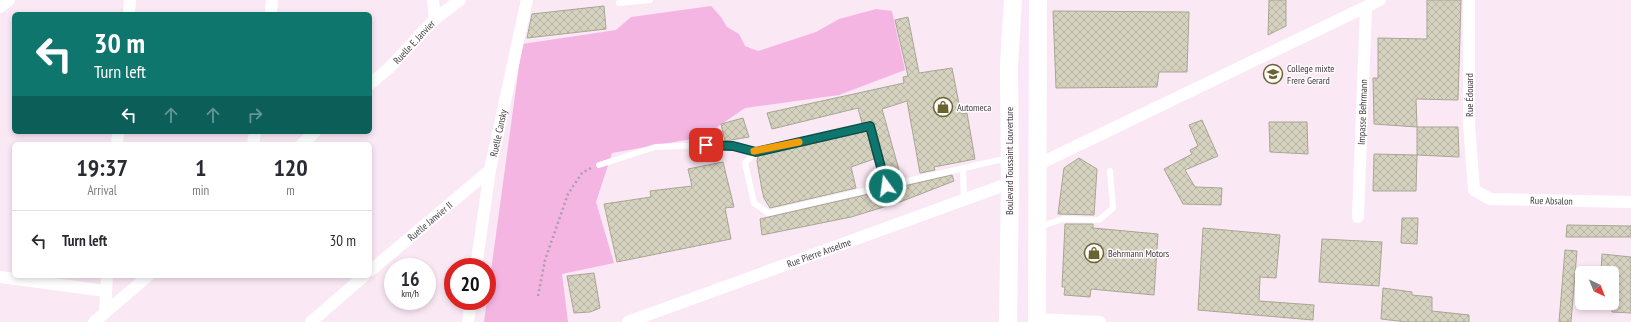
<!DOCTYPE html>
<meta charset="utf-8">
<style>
:root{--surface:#fff;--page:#f7f7f7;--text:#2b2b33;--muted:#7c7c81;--line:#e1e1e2}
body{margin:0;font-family:"PT Sans Narrow",sans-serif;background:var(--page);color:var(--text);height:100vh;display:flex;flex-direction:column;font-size:15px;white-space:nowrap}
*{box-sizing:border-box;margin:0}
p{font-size:13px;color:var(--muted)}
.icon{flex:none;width:22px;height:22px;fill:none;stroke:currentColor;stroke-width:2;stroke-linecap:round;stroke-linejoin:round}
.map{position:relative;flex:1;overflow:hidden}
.sheet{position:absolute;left:12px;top:142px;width:360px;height:136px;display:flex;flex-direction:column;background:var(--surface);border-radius:6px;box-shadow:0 2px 6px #0003}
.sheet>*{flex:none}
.top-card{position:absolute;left:12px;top:12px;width:360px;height:122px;border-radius:6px;box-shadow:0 2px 6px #0003;background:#0f766e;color:#fff;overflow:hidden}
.needle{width:26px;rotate:137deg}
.buttons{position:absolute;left:1575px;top:266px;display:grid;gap:8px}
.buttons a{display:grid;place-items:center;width:44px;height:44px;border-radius:6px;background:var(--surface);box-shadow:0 2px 6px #0003;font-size:20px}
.speed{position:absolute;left:384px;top:258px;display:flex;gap:8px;font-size:20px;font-weight:700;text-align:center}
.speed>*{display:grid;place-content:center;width:52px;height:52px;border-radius:50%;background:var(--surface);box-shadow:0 2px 6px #0003;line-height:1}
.speed small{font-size:10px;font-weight:400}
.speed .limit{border:6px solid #d22;background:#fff;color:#111}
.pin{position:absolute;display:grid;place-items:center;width:34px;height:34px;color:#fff;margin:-17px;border-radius:8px;box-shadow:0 2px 6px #0006}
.me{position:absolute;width:44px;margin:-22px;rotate:346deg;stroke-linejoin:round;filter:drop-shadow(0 0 3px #0008)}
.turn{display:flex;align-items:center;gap:14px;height:84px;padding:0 16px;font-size:18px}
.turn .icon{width:52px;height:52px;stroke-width:2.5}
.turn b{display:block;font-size:28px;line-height:34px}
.lanes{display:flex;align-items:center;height:38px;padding:0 16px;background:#0003;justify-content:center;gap:20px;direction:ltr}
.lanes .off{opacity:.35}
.eta{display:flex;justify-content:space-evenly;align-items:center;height:68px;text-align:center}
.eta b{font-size:24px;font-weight:700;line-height:28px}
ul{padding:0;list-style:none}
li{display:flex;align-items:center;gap:12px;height:60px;padding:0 16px;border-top:1px solid var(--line)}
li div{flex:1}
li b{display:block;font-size:15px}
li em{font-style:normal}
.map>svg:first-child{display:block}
</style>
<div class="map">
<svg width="1631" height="322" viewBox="0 0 1631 322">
<defs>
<pattern id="building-cross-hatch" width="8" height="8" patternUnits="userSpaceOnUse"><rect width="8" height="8" fill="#d5d2bf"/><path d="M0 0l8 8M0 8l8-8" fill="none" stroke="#b8b5a5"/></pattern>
</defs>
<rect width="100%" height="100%" fill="#fbe8f5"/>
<!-- grass -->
<path fill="#f5b5e3" d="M711,6L721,17L727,27L739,34L745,46L758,51L816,32L839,19L876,9L892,11L905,70L839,95L745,108L703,137L612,153L596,202L614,263L562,274L568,322H484L522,44L616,30L631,17Z"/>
<!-- building -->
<path fill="url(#building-cross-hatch)" stroke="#a9a693" d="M1269,0H1286V26L1268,35Z
M1427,0H1461L1458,100L1416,99L1417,127L1374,124L1373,78H1378V38L1427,39Z
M604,6L606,29L527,38L532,14Z
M1053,11L1189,12L1187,72H1159L1157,87L1056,88Z
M908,17L919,73L952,68L961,114L967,113L975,159L934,167L935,170L920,173L907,101L882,109L899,170L885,166L874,124L871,122L862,123L858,108L772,129L767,113L904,83L903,77L908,76L895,20Z
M743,118L749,137L725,141L721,124Z
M1202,120L1218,156L1185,170L1195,187L1222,188L1221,205L1183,204L1164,169L1192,154L1190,150L1198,146L1189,125Z
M1269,122H1307L1308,154L1270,152Z
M1417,127H1458L1459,157L1417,155Z
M867,131L874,159L851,167L856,188L770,208L764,198L762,190L757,161L758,156Z
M1374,154L1417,155L1416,191H1373Z
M1079,158L1097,169L1094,215L1058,214L1064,168Z
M723,162L734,207L725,208L731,239L617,262L604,204L651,197L650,191L692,186L688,169Z
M952,175L954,181L900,202L851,217L762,235L760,219Z
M1402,218H1418L1417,244L1401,243Z
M1065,224H1093V228L1158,234L1154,295L1091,289L1090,297L1064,295L1065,287H1062Z
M1567,225L1631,226V237H1566Z
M1203,228L1280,235L1276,278L1260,277L1259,301L1314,305L1313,320L1198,310Z
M1322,239L1382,242L1379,286L1319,282Z
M1565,250L1577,251L1571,322H1559Z
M1602,254L1631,257V313L1612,312V273H1601Z
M594,273L600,308L590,312L574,313L567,276Z
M1383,288L1412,292V295L1432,297V311L1469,315V322H1407L1381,319Z"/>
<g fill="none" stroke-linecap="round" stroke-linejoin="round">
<!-- path -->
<path stroke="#ac9ea7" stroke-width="2.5" stroke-dasharray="2 3" stroke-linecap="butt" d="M538,296L545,260L568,194L582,173L591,168"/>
<!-- service -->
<path stroke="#fff" stroke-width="6" d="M619,3L650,0
M599,165L655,147L706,145L733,146L756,152
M963,168L964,200
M886,186L870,126L756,152L745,163L754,203L768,213L1008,158
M1039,227L1063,219L1099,220L1113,208L1110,171"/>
<!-- minor -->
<g stroke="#fff" stroke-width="12">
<path d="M433,0L435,19"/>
<path id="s1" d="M1469,0V124L1474,190L1490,199L1631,202"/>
<path d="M0,7L9,0"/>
<path d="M129,14L130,0"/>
<path d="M271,14L272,0"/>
<path id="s2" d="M370,84L389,68L435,19L460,0"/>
<path d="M117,144L118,132"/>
<path d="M253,144L255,132"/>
<path d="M302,144L315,132"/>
<path d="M1037,165L1380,0"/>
<path id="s3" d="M1358,217L1366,7"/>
<path id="s4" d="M476,267L490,170L527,0"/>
<path id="s5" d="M370,271L490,170"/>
<path d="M0,277L106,291"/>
<path d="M105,313L107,276"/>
<path d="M1037,319L1100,322"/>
<path d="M94,322L148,276"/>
<path d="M311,322L364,276"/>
<path d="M468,322L471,301"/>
<path id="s6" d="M628,322L1010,183"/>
</g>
<!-- secondary -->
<path stroke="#fff" stroke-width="18" d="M1008,322L1010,183L1009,64L1013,0
M1037,322L1038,0"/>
</g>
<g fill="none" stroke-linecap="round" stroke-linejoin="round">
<defs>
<path id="route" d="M706,145L733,146L756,152L870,126L886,186"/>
</defs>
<!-- route casing -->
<use href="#route" stroke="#0a4d48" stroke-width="10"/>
<!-- route -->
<use href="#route" stroke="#0f766e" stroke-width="7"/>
<!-- slow -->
<path stroke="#f59e0b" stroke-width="7" d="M754,151L799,142"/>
</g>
<!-- icons -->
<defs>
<symbol id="school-ring" viewBox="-11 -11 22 22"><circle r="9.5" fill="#fffbfd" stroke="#6b632f" stroke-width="1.5"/><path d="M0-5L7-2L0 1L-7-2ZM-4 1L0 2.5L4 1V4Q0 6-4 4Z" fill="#6b632f"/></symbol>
<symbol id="shop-ring" viewBox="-11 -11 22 22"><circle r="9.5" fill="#fffbfd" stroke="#6b632f" stroke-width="1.5"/><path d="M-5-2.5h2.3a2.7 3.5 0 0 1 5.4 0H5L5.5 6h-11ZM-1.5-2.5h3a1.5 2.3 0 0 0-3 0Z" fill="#6b632f"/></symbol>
</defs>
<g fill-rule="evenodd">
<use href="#school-ring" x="1262" y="63" width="22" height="22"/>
<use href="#shop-ring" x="932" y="96" width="22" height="22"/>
<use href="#shop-ring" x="1083" y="242" width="22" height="22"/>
</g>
<g text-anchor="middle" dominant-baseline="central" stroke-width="3" stroke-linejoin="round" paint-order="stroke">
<!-- street labels -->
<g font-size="10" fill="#413a3f" stroke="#fffbfd">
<text stroke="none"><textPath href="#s2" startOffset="61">Ruelle E. Janvier</textPath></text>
<text transform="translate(1469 95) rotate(-90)">Rue Édouard</text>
<text stroke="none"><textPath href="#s3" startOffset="105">Impasse Behrmann</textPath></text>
<text stroke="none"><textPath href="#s4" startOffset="136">Ruelle Cansky</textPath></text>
<text transform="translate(1009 161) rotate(-90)">Boulevard Toussaint Louverture</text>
<text stroke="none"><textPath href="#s1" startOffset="270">Rue Absalon</textPath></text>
<text stroke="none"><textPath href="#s5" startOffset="78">Ruelle Janvier II</textPath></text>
<text stroke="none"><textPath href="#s6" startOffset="203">Rue Pierre Anselme</textPath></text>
</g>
<!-- poi labels -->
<g font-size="10" fill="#413a3f" stroke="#fffbfd" text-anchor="start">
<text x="1287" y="68">College mixte<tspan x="1287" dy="12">Frere Gerard</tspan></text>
<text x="957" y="107">Automeca</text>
<text x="1108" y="253">Behrmann Motors</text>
</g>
</g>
</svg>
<div class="buttons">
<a><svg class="needle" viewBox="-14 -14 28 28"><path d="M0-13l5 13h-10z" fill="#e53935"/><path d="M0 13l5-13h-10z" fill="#7c7c81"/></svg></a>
</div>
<div class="speed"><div>16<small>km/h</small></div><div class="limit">20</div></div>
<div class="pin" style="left:706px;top:145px;background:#d93025"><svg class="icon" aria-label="arrive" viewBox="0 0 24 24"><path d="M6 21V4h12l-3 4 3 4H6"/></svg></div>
<svg class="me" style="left:886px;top:186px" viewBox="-20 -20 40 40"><circle r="17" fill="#0f766e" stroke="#fff" stroke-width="3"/><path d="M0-11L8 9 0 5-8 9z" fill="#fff"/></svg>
<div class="top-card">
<div class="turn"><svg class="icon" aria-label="left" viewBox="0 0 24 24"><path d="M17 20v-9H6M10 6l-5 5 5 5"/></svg><div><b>30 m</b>Turn left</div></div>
<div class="lanes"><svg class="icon" aria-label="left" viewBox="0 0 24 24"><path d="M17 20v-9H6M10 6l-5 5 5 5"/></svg><svg class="icon off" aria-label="ahead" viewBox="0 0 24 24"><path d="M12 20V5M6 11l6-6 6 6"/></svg><svg class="icon off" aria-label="ahead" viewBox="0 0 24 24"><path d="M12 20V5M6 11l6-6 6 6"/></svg><svg class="icon off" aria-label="right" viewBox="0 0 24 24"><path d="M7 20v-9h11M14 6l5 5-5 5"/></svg></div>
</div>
<section class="sheet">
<div class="eta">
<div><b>19:37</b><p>Arrival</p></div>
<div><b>1</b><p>min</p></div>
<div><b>120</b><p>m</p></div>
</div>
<ul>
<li><svg class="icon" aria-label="left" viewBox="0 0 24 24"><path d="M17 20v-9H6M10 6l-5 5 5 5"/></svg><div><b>Turn left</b></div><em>30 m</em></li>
</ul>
</section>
</div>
